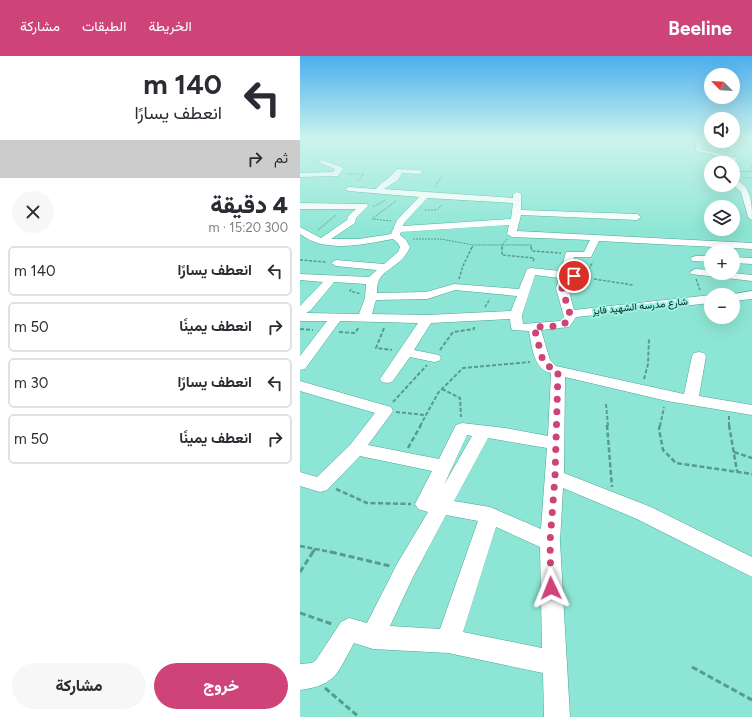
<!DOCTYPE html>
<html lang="ar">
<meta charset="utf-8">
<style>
:root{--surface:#fff;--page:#f7f7f7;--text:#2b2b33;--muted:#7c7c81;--line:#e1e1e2;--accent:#ce4378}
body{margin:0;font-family:Figtree,Vazirmatn,sans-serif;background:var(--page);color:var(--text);direction:rtl;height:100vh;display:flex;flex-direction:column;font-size:15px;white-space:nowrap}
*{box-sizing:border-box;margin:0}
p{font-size:13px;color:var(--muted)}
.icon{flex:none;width:22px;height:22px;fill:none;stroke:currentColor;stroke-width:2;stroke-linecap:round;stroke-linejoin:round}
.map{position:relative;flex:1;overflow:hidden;direction:ltr}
.drawer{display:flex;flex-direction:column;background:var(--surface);width:300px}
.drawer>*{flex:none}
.guide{background:#fff;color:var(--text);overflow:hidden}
.needle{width:26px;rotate:294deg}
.controls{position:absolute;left:404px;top:12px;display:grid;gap:8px}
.controls a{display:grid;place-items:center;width:36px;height:36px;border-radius:50%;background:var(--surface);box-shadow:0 4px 16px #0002;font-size:20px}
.pin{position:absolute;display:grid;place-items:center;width:34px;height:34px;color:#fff;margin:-17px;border:2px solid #fff;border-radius:50%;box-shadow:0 1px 4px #0007}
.me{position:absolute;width:44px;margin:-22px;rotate:358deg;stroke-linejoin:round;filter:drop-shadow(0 0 3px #0008)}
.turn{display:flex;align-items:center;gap:14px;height:84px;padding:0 12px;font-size:18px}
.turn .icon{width:52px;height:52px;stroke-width:2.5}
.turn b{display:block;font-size:28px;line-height:34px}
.then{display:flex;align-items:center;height:38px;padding:0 12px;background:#0003;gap:8px;font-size:15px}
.round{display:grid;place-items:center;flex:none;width:42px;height:42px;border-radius:21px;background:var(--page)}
.head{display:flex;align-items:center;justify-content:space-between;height:68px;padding:0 12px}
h1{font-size:24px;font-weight:800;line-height:30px}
.cta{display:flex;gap:8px;margin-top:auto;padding:8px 12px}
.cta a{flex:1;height:46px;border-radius:24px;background:var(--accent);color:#fff;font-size:16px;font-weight:800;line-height:46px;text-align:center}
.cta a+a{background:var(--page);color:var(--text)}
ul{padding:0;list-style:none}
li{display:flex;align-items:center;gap:12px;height:50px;margin:0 8px 6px;padding:0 4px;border:2px solid var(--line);border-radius:6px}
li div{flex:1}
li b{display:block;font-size:15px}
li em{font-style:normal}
header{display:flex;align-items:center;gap:24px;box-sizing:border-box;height:56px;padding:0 20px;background:var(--accent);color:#fff}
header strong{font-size:19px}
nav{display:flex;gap:22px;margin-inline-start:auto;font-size:14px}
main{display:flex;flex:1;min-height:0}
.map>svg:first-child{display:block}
</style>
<header>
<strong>Beeline</strong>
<nav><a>الخريطة</a><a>الطبقات</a><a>مشاركة</a></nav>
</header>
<main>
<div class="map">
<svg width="452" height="661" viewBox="0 0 452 661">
<rect width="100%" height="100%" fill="#8de6d5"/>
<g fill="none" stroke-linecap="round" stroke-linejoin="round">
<defs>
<path id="minor" d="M400,83H408L402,88L401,93L438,102L433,108L427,107L430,103L396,95V87Z
M22,104L44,112L38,120H35L0,121V117L33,116L35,113L20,107V105Z
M97,113L119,114L123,116L119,118L102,117L98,124L84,133L213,142V138L217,136L221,138V154L337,158L341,161L337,164L221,159L217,175L452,187V193L299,185L291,201H274L271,216L287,219L289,221L283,224L270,223L268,232L274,254L411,239V247L276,261L269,271L241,274L250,304L256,310L384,338L392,300L394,297L399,296L404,297L406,300L399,340L452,349V359L367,345L265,321L264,417L351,451L452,501V521L337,463L263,432L260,486L270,661H244L243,617L148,597L73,593L54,587C37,617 37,629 0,634V608L12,607L16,604L41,566L49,562L67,567L97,508L128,456L118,453L115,448L132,415L60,400L27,434L20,436L0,430V416L17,421L50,389L75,357L0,335V325L91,351L93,355L68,389L139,403L156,369L162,367L205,372L248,380L251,317C233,313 232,290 229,275L212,274L211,271L210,263L131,267L114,294L139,299L141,302L139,305L134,306L110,301L92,326L87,327L82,326L80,323L118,267L40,265L5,313L0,314V300L27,265H0V250L23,226L0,224V218L69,221L77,214L36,210L31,207L36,204L84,208L98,196L100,191L98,187L93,183C64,188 26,198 0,178V171L21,182L47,164L48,160L56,153H0V147L67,148L68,150L56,162L55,167L31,183H59L91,178L97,164L119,141L49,135L45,133L49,131L76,133C82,125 91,122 97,113ZM127,142L213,147L211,163L103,170L104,167ZM209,169L207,178L212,181L290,184L284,196H266L261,215L231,212L227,213L219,233L154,228L126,236L77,237C77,233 77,228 79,224C85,212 103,209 110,191L106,184L100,179L101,176ZM235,219L259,222L256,232L264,261L260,265L223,268L222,259ZM34,226L66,228L65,242L59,258L6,257L11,254ZM155,234L217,240L211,255L127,259L72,258L76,244L127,243ZM167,379L172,380L144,429ZM188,382L247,392L241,473L190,451L154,445ZM146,459L178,465L140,573L90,570L113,521ZM196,471L240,491L242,592L163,576Z
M433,123C452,129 452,147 452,164L448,161L441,136L433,129Z
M396,200H411V206L392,205L391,203L392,201Z
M433,201L452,202V208L433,207Z
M395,213L411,214V217H433L452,219V225L391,218L390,216Z
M452,235V243L433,245V239H428Z"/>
</defs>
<!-- minor casing -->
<use href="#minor" stroke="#4aa596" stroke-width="1"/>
<!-- path-far4 -->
<path stroke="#589a8d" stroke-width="1" stroke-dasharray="2 1" stroke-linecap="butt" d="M433,115L452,116
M449,116L452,109
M47,118H64L57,125
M445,122H452
M135,131L141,121
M73,151L85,144
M125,154H137L142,149
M91,165L72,163L96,145
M18,174L36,159
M113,183H141L173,189H231
M231,189V192
M172,192L173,189
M202,192V189L207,183"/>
<!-- path-far3 -->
<path stroke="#589a8d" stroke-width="1.5" stroke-dasharray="3 1.5" stroke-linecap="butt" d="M202,191V199L234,202L233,206
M231,191L232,195L261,197
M0,204L26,206
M288,214L293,206
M159,223L163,210L172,191
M294,223L333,229
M396,223L400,234
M51,233L50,235L61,238
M185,251L190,243"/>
<!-- path-far2 -->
<path stroke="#589a8d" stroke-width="2" stroke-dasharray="4 2" stroke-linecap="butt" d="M84,272L76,292L92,294
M0,273L13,274
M39,276L55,277L59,271
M140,294L153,276L174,273V271
M344,323L348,308L349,283
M142,333L160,342L161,361
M93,346L127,309
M306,348L308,370
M96,356L125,359
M429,360V370
M120,370L138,337L163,312L230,306
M360,370L364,351"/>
<!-- path-far1 -->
<path stroke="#589a8d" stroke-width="2.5" stroke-dasharray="5 2.5" stroke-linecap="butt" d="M307,369L312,431
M360,369L359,373L363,394L376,407L452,418
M429,369L437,415
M108,392L121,369
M434,396L452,402
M36,433L67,447L111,448
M0,490L36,497
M12,497L16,492"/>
<!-- path -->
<path stroke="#589a8d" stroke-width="3" stroke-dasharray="6 3" stroke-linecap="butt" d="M31,496L90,510
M0,516L13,496
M0,557L32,568
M392,611L452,644
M25,632L59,661"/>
<!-- minor -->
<use href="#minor" fill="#fff" fill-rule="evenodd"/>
</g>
<!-- sky -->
<linearGradient id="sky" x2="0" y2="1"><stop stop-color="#4baeee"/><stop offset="0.47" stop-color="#ccf4ec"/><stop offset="1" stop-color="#ccf4ec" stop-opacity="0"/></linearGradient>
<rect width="452" height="176" fill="url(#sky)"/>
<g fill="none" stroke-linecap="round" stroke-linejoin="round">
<!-- route -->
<path stroke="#ce4378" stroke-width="7" stroke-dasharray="0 12.6" d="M251,532L250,486L255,421L258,315L246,309L243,305L234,271C245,270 259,272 268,265L270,258L262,232L266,219L274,220"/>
</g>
<g text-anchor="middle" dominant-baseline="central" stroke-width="4" stroke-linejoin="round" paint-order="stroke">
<!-- street labels -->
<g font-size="10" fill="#011d18" stroke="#9af3e2">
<text transform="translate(340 250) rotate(-6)">شارع مدرسه الشهيد فايز</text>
</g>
</g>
</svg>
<div class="controls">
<a><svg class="needle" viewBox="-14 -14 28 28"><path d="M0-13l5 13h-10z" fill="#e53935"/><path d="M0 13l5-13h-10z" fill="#7c7c81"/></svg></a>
<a><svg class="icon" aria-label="sound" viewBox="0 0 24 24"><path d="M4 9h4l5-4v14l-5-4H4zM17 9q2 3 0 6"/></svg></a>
<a><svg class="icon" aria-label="search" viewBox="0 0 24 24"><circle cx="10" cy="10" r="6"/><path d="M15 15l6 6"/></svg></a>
<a><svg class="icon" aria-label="layers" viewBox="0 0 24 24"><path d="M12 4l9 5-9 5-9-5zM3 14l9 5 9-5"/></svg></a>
<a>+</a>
<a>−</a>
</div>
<div class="pin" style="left:274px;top:220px;background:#d93025"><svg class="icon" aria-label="arrive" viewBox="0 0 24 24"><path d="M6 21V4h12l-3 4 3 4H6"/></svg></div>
<svg class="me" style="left:251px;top:532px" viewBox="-20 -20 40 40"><path d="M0-17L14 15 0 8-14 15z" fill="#ce4378" stroke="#fff" stroke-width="4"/></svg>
</div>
<section class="drawer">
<div class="guide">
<div class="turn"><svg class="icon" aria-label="left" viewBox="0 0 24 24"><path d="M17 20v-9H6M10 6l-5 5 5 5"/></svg><div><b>140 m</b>انعطف يسارًا</div></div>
<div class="then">ثم<svg class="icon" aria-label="right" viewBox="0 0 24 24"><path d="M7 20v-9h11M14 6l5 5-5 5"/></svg></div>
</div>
<div class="head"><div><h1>4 دقيقة</h1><p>300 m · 15:20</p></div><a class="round"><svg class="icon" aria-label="close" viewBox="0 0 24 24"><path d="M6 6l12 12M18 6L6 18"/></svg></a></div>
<ul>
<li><svg class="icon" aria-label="left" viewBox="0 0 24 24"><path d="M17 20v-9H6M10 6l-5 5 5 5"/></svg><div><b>انعطف يسارًا</b></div><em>140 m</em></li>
<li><svg class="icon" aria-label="right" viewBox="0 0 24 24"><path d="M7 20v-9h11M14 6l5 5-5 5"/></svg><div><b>انعطف يمينًا</b></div><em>50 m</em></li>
<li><svg class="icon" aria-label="left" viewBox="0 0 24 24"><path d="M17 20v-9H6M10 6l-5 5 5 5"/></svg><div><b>انعطف يسارًا</b></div><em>30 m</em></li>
<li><svg class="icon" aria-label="right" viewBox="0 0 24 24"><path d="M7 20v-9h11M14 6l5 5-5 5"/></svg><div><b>انعطف يمينًا</b></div><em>50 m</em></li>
</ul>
<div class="cta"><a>خروج</a><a>مشاركة</a></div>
</section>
</main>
